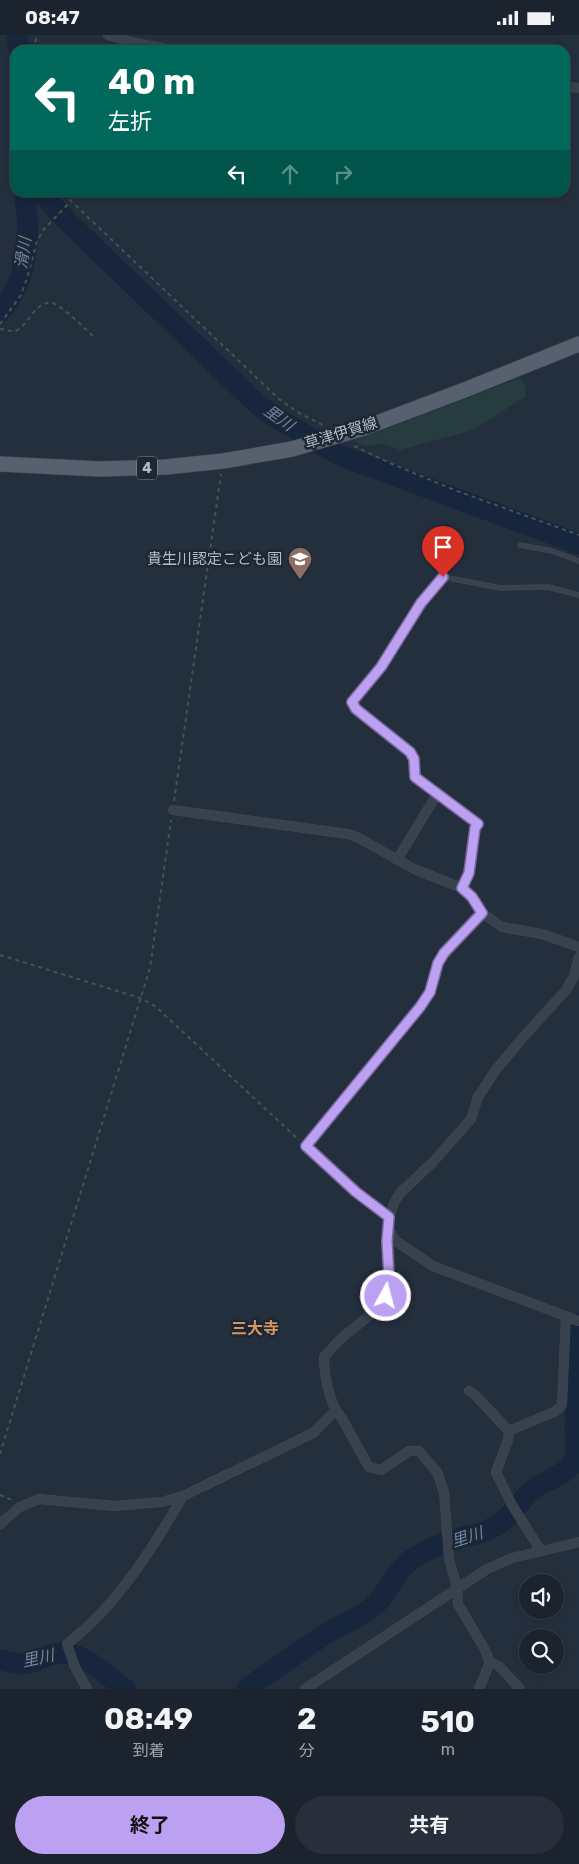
<!DOCTYPE html>
<html lang="ja">
<meta charset="utf-8">
<style>
:root{--surface:#1b232e;--page:#282f3a;--text:#f1f3f6;--muted:#a0a4aa;--line:#39404a;--accent:#bca0f2}
body{margin:0;font-family:Rubik,"Noto Sans JP",sans-serif;background:var(--page);color:var(--text);height:100vh;display:flex;flex-direction:column;font-size:19px;white-space:nowrap}
*{box-sizing:border-box;margin:0}
p{font-size:16px;color:var(--muted)}
.icon{flex:none;width:28px;height:28px;fill:none;stroke:currentColor;stroke-width:2;stroke-linecap:round;stroke-linejoin:round}
.map{position:relative;height:1654px;overflow:hidden}
.sheet{display:flex;flex-direction:column;background:var(--surface);flex:1}
.sheet>*{flex:none}
.banner{position:absolute;left:10px;top:10px;width:560px;height:152px;border-radius:15px;box-shadow:0 2px 8px #0003,0 0 0 1px var(--line);background:#00695c;color:#fff;overflow:hidden}
.tools{position:absolute;left:519px;top:1539px;display:grid;gap:10px}
.tools a{display:grid;place-items:center;width:45px;height:45px;border-radius:50%;background:var(--surface);box-shadow:0 2px 8px #0003,0 0 0 1px var(--line);font-size:25px}
.pin{position:absolute;display:grid;place-items:center;width:42px;height:42px;color:#fff;margin:-51px -21px;border-radius:50% 50% 50% 0;rotate:-45deg;box-shadow:0 0 5px #0007}
.pin .icon{rotate:45deg}
.me{position:absolute;width:55px;margin:-28px;rotate:7deg;stroke-linejoin:round;filter:drop-shadow(0 0 4px #0008)}
.turn{display:flex;align-items:center;gap:18px;height:105px;padding:0 15px;font-size:22px}
.turn .icon{width:65px;height:65px;stroke-width:2.5}
.turn b{display:block;font-size:35px;line-height:42px}
.lanes{display:flex;align-items:center;height:48px;padding:0 15px;background:#0003;justify-content:center;gap:25px;direction:ltr}
.lanes .off{opacity:.35}
.eta{display:flex;justify-content:space-evenly;align-items:center;height:85px;text-align:center}
.eta b{font-size:30px;font-weight:700;line-height:35px}
.action{display:flex;gap:10px;margin-top:auto;padding:10px 15px}
.action a{flex:1;height:58px;border-radius:30px;background:var(--accent);color:#111;font-size:20px;font-weight:700;line-height:58px;text-align:center}
.action a+a{background:var(--page);color:var(--text)}
.status{display:flex;justify-content:space-between;align-items:center;height:35px;padding:0 25px;background:var(--surface);direction:ltr}
.status svg{height:14px;fill:currentColor}
.map>svg:first-child{display:block}
</style>
<div class="status"><b>08:47</b><svg viewBox="0 0 49 12"><path d="M0 12V9h3v3zM5 12V6h3v6zM10 12V3h3v9zM15 12V0h3v12zM26 1h20v11H26zM47 4h2v5h-2z"/></svg></div>
<div class="map">
<svg width="579" height="1654" viewBox="0 0 579 1654">
<rect width="100%" height="100%" fill="#242f3e"/>
<!-- green -->
<path fill="#263c3f" d="M520,343L526,353L525,362L473,395L400,415L385,409L365,411L354,406Z"/>
<g fill="none" stroke-linecap="round" stroke-linejoin="round">
<!-- river -->
<path stroke="#17263c" stroke-width="21" d="M17,0L19,15
M44,158L53,171L67,186L256,368L272,380L339,420L579,509
M0,277C26,249 32,202 25,166L34,158
M0,1625C8,1626 16,1629 23,1629C38,1628 50,1616 65,1618C87,1621 108,1641 125,1654
M246,1654C273,1635 300,1616 327,1598C341,1590 357,1584 370,1574C388,1561 393,1538 411,1525C426,1514 445,1507 463,1502C471,1500 481,1499 488,1495C506,1487 515,1474 527,1460C540,1445 564,1443 573,1428C578,1418 575,1405 575,1394C576,1359 577,1324 579,1288"/>
<defs>
<path id="service" d="M520,510L552,516L579,526
M437,759L415,742L414,724L410,717L356,674L352,667L381,632L421,568L443,542L501,553L548,552L579,560"/>
<path id="minor" d="M108,0L135,8L173,15
M565,51L579,53
M173,775L348,799L357,802L414,834L462,853L472,862L482,878L502,892L542,899L579,912
M397,825L437,759L478,789L475,793L469,838L462,853
M389,1182L356,1157L306,1111L420,972L430,957L439,928L444,918L482,878
M389,1195L396,1206L433,1231L579,1286
M469,1356L476,1361L509,1396
M0,1489L20,1472L39,1464L114,1471L162,1467L183,1461L313,1398L335,1376
M541,1516L512,1470L496,1437L508,1405L509,1396L556,1376L562,1370L566,1281
M490,1627L499,1631L520,1654
M87,1654L74,1630L67,1609C117,1570 151,1516 183,1461
M305,1654L487,1534L512,1523L579,1507
M479,1654L490,1627L484,1613L458,1569L457,1553L449,1524L444,1457L437,1437L419,1416H409L381,1435L369,1432L341,1382C329,1369 324,1339 324,1322C330,1315 336,1308 343,1302C355,1291 381,1274 386,1259C397,1225 377,1190 400,1158L432,1128L471,1084L478,1062L495,1036L519,1007L566,955L574,941L579,922"/>
<path id="primary" d="M0,429L100,434L166,432L223,426L292,414L364,393L467,354L579,309"/>
</defs>
<!-- service casing -->
<use href="#service" stroke="#414a57" stroke-width="5.5"/>
<!-- minor casing -->
<use href="#minor" stroke="#414a57" stroke-width="10"/>
<!-- primary casing -->
<use href="#primary" stroke="#414a57" stroke-width="16"/>
<!-- path -->
<path stroke="#3f5557" stroke-width="2" stroke-dasharray="4 4" stroke-linecap="butt" d="M35,15L36,0
M65,158L71,166L279,364L299,378L323,390
M0,289L21,260L28,240L37,206L44,194L71,166
M0,294C5,294 11,297 15,296C29,291 35,265 52,268C61,269 87,296 95,303
M354,411L392,429L457,456L579,500
M174,766L221,439
M0,920L140,963L155,971L299,1105
M0,1419L150,933L171,785
M0,1460L12,1465"/>
<!-- service -->
<use href="#service" stroke="#38414e" stroke-width="4.5"/>
<!-- minor -->
<use href="#minor" stroke="#38414e" stroke-width="9"/>
<!-- primary -->
<use href="#primary" stroke="#56606e" stroke-width="15"/>
</g>
<g fill="none" stroke-linecap="round" stroke-linejoin="round">
<defs>
<path id="route" d="M386,1261L389,1243L387,1206L389,1182L356,1157L306,1111L420,972L430,957L438,928L444,918L482,878L472,862L462,853L469,838L475,793L478,789L415,742L414,724L410,717L356,674L352,667L381,632L421,568L443,542"/>
</defs>
<!-- route casing -->
<use href="#route" stroke="#7a689d" stroke-width="12"/>
<!-- route -->
<use href="#route" stroke="#bca0f2" stroke-width="9"/>
</g>
<!-- icons -->
<defs>
<symbol id="school-pin" viewBox="-11 -11 22 30"><path d="M0 17L-7.5 6A9.5 9.5 0 1 1 7.5 6Z" fill="#8d6e63" stroke="#1d2633"/><path d="M0-5L7-2L0 1L-7-2ZM-4 1L0 2.5L4 1V4Q0 6-4 4Z" fill="#fff"/></symbol>
</defs>
<g fill-rule="evenodd">
<use href="#school-pin" x="286" y="510" width="28" height="38"/>
</g>
<g text-anchor="middle" dominant-baseline="central" stroke-width="5" stroke-linejoin="round" paint-order="stroke">
<!-- shield labels -->
<rect fill="#1d2633" stroke="#878f9c" stroke-width="1" x="137" y="421.5" width="20" height="23" rx="4"/>
<g font-size="14" font-weight="bold" fill="#b4bcc9">
<text x="147" y="433">4</text>
</g>
<!-- street labels -->
<g font-size="15" fill="#b4bcc9" stroke="#1d2633">
<text transform="translate(341 398) rotate(-17)">草津伊賀線</text>
</g>
<!-- poi labels -->
<g font-size="15" fill="#b4bcc9" stroke="#1d2633" text-anchor="end">
<text x="282" y="524">貴生川認定こども園</text>
</g>
<!-- water labels -->
<g font-size="16" font-style="italic" fill="#6d86a8" stroke="#1d2633">
<text transform="translate(23 218) rotate(-82)">滑川</text>
<text transform="translate(279 383) rotate(35)">里川</text>
<text transform="translate(467 1502) rotate(-18)">里川</text>
<text transform="translate(38 1623) rotate(-12)">里川</text>
</g>
<!-- neighbourhood labels -->
<g font-size="16" font-weight="bold" fill="#d59563" stroke="#1d2633">
<text x="255" y="1293">三大寺</text>
</g>
</g>
</svg>
<div class="tools">
<a><svg class="icon" aria-label="sound" viewBox="0 0 24 24"><path d="M4 9h4l5-4v14l-5-4H4zM17 9q2 3 0 6"/></svg></a>
<a><svg class="icon" aria-label="search" viewBox="0 0 24 24"><circle cx="10" cy="10" r="6"/><path d="M15 15l6 6"/></svg></a>
</div>
<div class="pin" style="left:443px;top:542px;background:#d93025"><svg class="icon" aria-label="arrive" viewBox="0 0 24 24"><path d="M6 21V4h12l-3 4 3 4H6"/></svg></div>
<svg class="me" style="left:386px;top:1261px" viewBox="-20 -20 40 40"><circle r="17" fill="#bca0f2" stroke="#fff" stroke-width="3"/><path d="M0-11L8 9 0 5-8 9z" fill="#fff"/></svg>
<div class="banner">
<div class="turn"><svg class="icon" aria-label="left" viewBox="0 0 24 24"><path d="M17 20v-9H6M10 6l-5 5 5 5"/></svg><div><b>40 m</b>左折</div></div>
<div class="lanes"><svg class="icon" aria-label="left" viewBox="0 0 24 24"><path d="M17 20v-9H6M10 6l-5 5 5 5"/></svg><svg class="icon off" aria-label="ahead" viewBox="0 0 24 24"><path d="M12 20V5M6 11l6-6 6 6"/></svg><svg class="icon off" aria-label="right" viewBox="0 0 24 24"><path d="M7 20v-9h11M14 6l5 5-5 5"/></svg></div>
</div>
</div>
<section class="sheet">
<div class="eta">
<div><b>08:49</b><p>到着</p></div>
<div><b>2</b><p>分</p></div>
<div><b>510</b><p>m</p></div>
</div>
<div class="action"><a>終了</a><a>共有</a></div>
</section>
